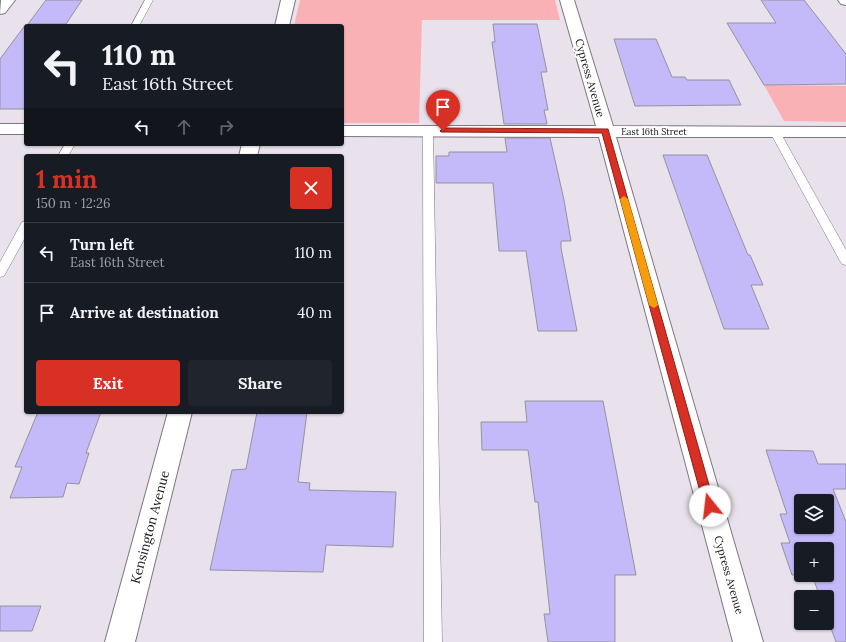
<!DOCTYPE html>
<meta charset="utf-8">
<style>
:root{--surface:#171b24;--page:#20242c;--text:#f1f3f6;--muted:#9ea1a6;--line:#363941;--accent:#d93025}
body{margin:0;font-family:Lora,serif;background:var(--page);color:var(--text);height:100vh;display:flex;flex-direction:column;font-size:15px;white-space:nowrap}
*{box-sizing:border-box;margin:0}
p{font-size:13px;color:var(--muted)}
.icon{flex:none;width:22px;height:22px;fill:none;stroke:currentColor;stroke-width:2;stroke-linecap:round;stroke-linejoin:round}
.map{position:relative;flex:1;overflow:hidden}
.details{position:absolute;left:24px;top:154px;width:320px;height:260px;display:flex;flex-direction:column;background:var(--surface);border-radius:4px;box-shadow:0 1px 3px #0004}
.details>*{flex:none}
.banner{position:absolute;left:24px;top:24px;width:320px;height:122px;border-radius:4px;box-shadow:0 1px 3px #0004;background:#171b24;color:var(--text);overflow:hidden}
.fabs{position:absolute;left:794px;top:494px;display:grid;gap:8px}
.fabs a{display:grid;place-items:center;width:40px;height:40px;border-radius:4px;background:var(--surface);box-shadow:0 1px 3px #0004;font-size:20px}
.pin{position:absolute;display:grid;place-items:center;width:34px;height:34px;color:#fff;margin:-41px -17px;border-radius:50% 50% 50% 0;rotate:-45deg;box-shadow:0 0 4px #0007}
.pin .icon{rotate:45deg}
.me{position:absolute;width:44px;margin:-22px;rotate:344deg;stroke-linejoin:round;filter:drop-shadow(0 0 3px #0008)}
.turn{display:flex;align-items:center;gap:14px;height:84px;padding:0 12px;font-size:18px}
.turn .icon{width:52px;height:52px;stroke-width:2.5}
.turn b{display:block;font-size:28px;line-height:34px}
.lanes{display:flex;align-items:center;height:38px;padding:0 12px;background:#0003;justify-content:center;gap:20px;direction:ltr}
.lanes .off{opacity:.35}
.round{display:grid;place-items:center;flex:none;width:42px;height:42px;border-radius:4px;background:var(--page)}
.summary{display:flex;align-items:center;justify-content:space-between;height:68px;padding:0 12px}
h1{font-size:24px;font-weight:700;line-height:30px;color:var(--accent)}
.cta{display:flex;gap:8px;margin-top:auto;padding:8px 12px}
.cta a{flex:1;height:46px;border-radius:4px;background:var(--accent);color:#fff;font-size:16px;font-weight:700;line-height:46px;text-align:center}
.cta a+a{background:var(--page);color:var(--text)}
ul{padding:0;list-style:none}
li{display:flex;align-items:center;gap:12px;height:60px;padding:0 12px;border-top:1px solid var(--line)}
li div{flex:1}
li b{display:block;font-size:15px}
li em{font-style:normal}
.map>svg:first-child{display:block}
</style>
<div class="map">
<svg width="846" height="642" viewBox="0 0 846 642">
<rect width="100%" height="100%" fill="#e9e1eb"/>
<!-- green -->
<path fill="#fab1b5" d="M300,0H555L560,20H422L419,123H342V26H294Z
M764,85L846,86V122L784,121Z"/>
<!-- building -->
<path fill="#c4b9f9" stroke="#95939e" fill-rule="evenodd" d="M46,0H82L66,24H28Z
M761,0H804L846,54V84L764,85L727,23H776Z
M26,24V109H0V59Z
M493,24H537L547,72H541L548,110H544L547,124H504L492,42H495Z
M614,39H656L672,77H685L687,80H729L741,105L635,106Z
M505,138H550L564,200L571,241H561V248L577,331H538L526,251H499L493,183H436V156H449V152H507Z
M663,155H707L748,255H750L763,285H751L769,329H724Z
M525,401H603L636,575H615V642H548L544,614H550L538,502H535L528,450H482L481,422H527Z
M38,412H101L86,453H89L79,484L67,483L63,497L10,498L22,467H15Z
M257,412H307L298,482L310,483L309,490L396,492L393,547L326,545L323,572L210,570L232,470L246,469Z
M766,450L813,451L818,464H846V489H833L846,522V642H836L827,617V597H820L812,575H827V549H801V575H792L781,543H790L780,514H787ZM801,501H827V527H801Z
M0,606H41L32,631H0Z"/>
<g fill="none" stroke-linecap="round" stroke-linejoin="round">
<defs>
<path id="lane" d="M145,0H153L139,26H131Z
M428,128L433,131L442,642H424L423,131Z
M775,129L780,132L846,250V265L842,264L840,261L770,132Z
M65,144H75L68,156H58Z
M26,221V236L4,276L0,277V262L22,222Z"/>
<path id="street" d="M1,0H15L5,13L0,14Z
M281,0H295L289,26H275Z
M560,0H574L613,126L846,127V137H616L763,642H733L599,137L342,136V126H596Z
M838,0H846V5L841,4Z
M0,124H26V134H0Z
M242,144H260L257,156H239Z
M168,412H192L135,642H105Z"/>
</defs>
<!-- lane casing -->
<use href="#lane" stroke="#7e777f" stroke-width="1"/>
<!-- street casing -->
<use href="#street" stroke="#7e777f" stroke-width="2"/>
<!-- lane -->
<use href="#lane" fill="#fff" fill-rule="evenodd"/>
<!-- street -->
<use href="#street" fill="#fff" fill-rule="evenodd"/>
</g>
<!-- route -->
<path fill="#d93025" stroke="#8d1f18" d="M443,128L608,129L715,506L714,510L710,511L706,510L704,506L602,133L441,132L440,131Z"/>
<!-- slow -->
<path fill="#f59e0b" d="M624,196L628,199L658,305L654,308L649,305L620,199Z"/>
<g text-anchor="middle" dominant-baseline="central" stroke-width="4" stroke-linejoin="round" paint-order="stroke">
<!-- far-street labels -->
<g font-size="9" fill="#171418" stroke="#fff">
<text x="654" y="131">East 16th Street</text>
</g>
<!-- street labels -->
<g font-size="11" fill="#171418" stroke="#fff">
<text transform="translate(590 78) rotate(74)">Cypress Avenue</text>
<text transform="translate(729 575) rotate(74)">Cypress Avenue</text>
</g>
<!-- near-street labels -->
<g font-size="13" fill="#171418" stroke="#fff">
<text transform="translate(150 527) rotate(-75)">Kensington Avenue</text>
</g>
</g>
</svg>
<div class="fabs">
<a><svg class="icon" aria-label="layers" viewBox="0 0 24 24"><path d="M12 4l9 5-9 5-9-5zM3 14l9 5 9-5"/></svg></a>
<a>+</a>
<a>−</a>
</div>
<div class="pin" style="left:443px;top:131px;background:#d93025"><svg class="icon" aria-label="arrive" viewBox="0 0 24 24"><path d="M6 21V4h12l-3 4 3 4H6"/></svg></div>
<svg class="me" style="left:710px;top:506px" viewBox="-20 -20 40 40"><circle r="19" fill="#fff"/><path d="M0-13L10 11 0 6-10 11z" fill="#d93025"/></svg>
<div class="banner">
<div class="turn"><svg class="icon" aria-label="left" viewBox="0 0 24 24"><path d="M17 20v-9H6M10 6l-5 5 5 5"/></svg><div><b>110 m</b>East 16th Street</div></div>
<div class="lanes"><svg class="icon" aria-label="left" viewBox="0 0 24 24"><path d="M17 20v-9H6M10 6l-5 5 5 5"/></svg><svg class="icon off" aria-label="ahead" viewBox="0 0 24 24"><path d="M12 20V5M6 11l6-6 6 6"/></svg><svg class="icon off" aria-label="right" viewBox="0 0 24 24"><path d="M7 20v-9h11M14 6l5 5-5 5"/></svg></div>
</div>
<section class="details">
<div class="summary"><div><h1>1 min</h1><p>150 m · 12:26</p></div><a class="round" style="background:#d93025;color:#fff"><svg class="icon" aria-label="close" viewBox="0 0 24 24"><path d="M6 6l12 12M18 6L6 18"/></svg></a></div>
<ul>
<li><svg class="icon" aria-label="left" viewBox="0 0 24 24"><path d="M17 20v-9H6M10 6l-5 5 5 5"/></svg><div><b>Turn left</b><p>East 16th Street</p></div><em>110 m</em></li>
<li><svg class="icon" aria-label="arrive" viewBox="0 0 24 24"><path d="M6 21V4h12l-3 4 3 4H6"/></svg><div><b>Arrive at destination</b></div><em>40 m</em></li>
</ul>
<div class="cta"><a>Exit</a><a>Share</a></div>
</section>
</div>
